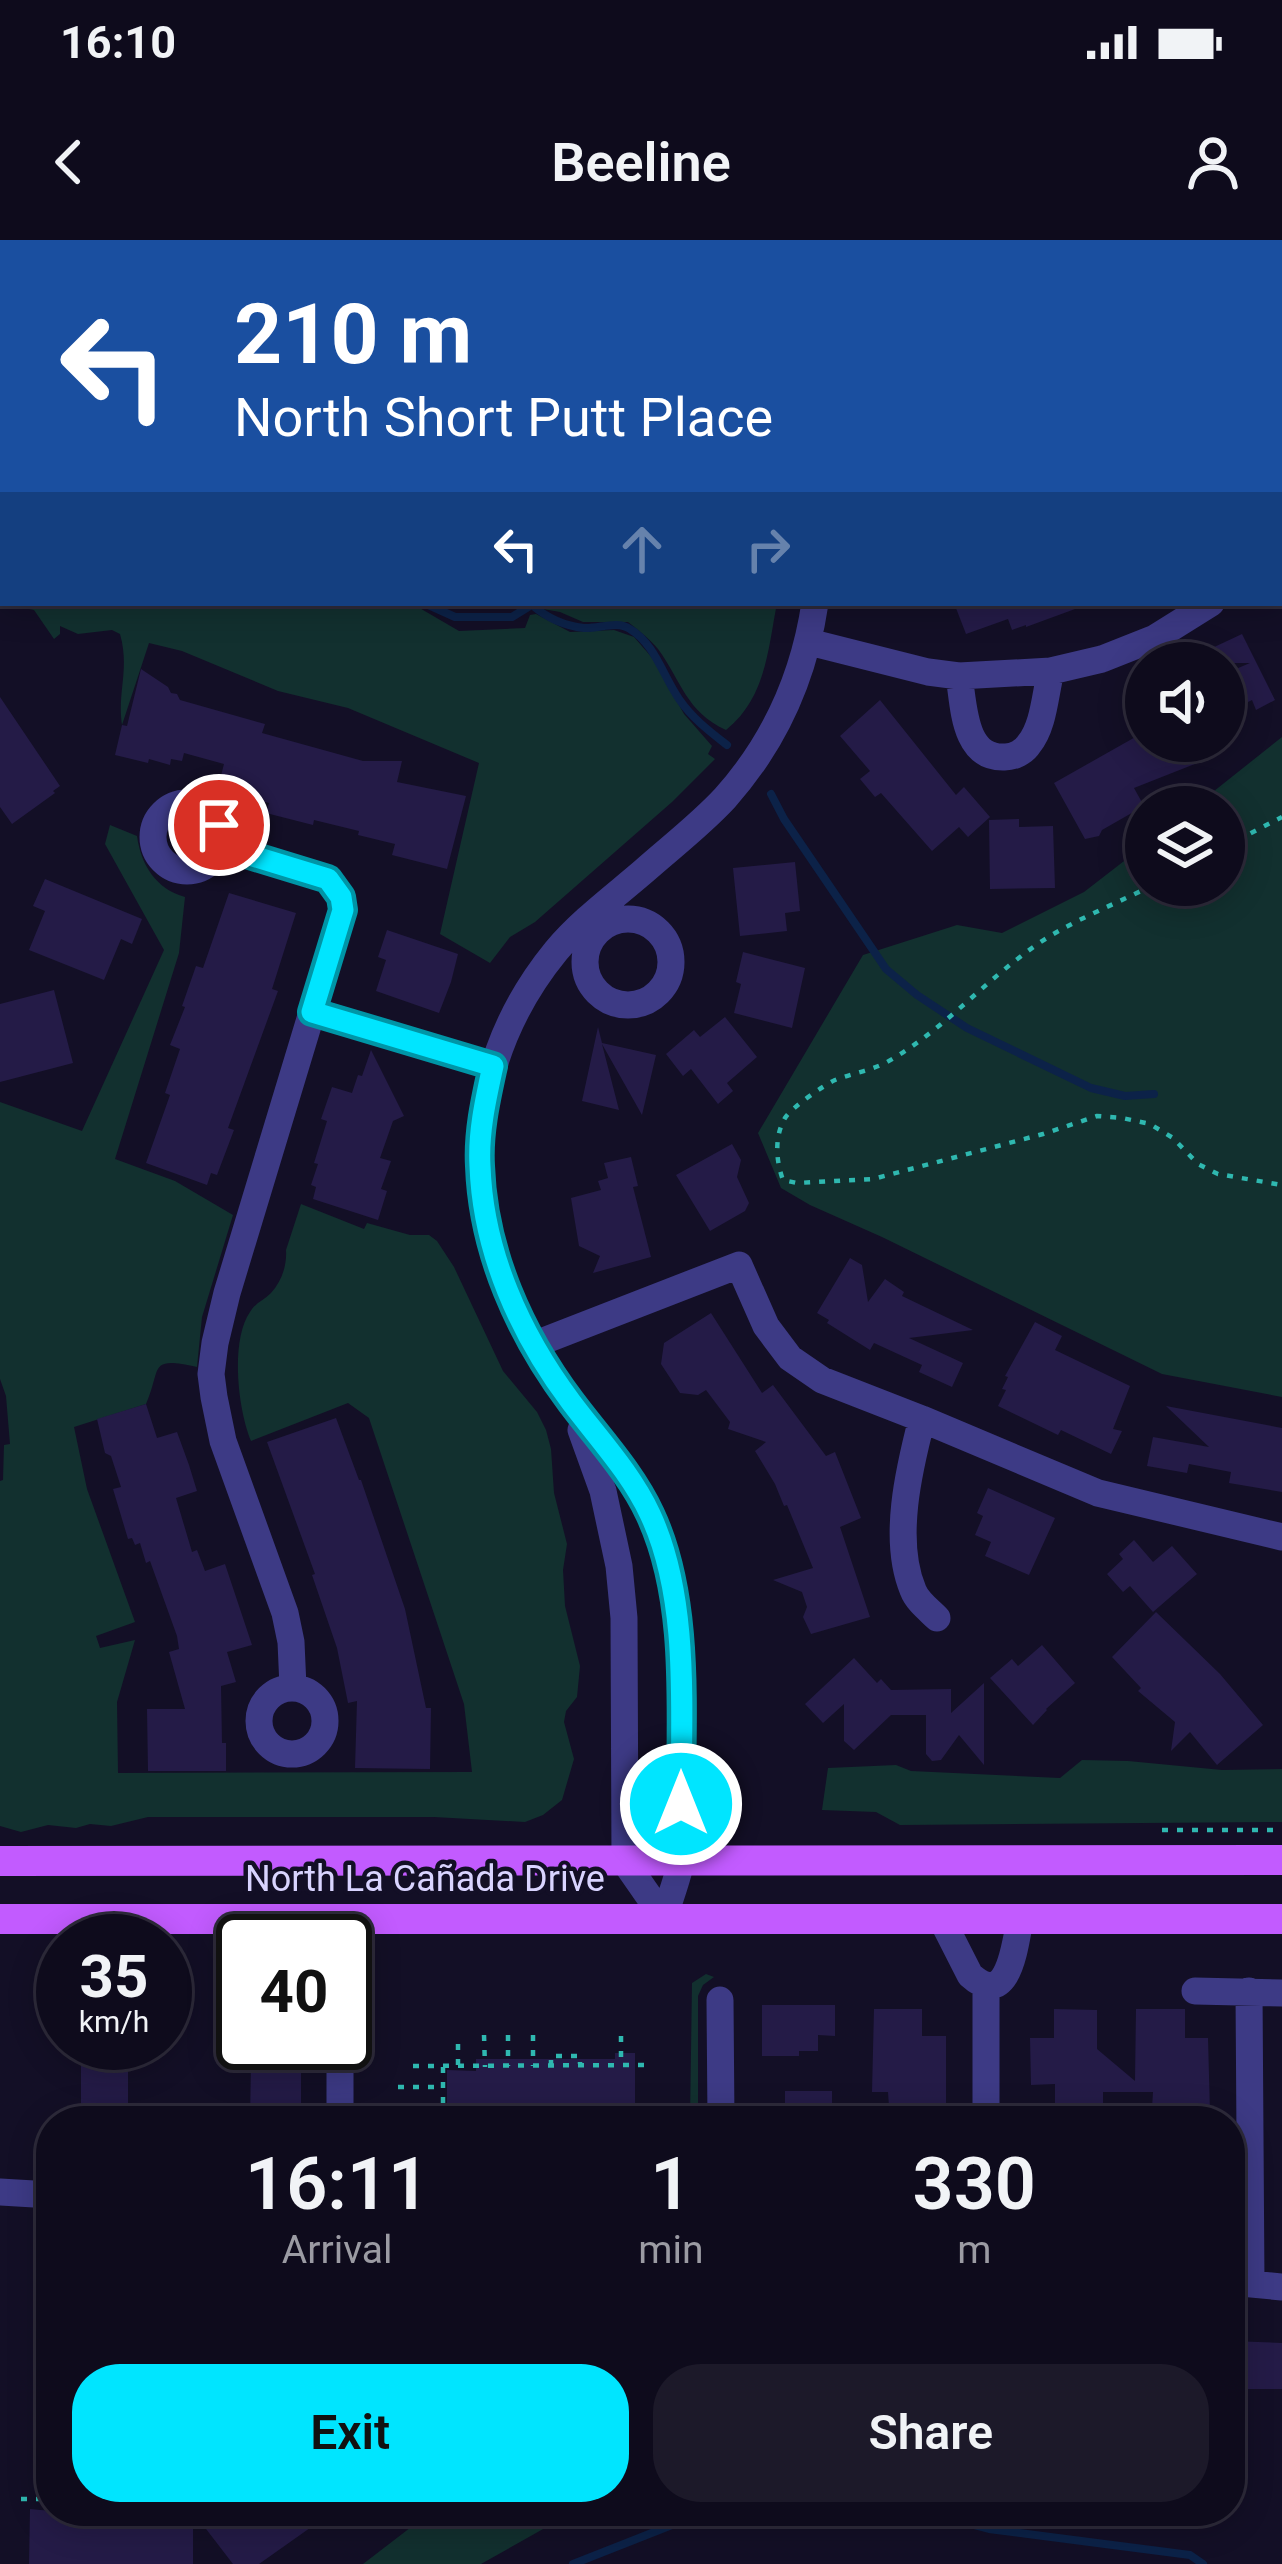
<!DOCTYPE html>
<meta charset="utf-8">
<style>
:root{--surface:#0e0b1c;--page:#1c1929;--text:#f1f3f6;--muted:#9b9ba3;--line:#2e2b3b;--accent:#00e5ff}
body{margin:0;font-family:Roboto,sans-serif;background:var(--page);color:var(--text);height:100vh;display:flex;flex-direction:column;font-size:45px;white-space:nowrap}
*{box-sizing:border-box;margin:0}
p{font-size:39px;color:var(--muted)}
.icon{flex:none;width:66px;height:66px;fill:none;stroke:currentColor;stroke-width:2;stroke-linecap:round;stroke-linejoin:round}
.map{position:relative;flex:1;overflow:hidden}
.sheet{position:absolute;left:36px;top:1866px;width:1209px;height:420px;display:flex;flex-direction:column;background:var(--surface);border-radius:48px;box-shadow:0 6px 30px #0003,0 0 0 3px var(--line)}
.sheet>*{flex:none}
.top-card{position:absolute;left:0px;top:0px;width:1284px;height:366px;box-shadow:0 6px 30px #0003,0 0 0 3px var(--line);background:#1a4fa0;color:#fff;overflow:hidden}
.buttons{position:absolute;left:1125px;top:402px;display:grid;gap:24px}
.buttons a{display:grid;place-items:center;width:120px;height:120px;border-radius:50%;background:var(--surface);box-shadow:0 6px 30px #0003,0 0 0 3px var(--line);font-size:60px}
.speed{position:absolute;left:36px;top:1674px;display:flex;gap:24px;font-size:60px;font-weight:700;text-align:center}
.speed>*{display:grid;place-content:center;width:156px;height:156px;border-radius:50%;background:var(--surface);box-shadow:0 6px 30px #0003,0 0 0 3px var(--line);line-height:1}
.speed small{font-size:30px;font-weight:400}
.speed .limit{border:6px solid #111;border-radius:18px;background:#fff;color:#111}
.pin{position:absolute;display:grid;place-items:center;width:102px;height:102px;color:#fff;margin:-51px;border:6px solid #fff;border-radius:50%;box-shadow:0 3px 12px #0007}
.me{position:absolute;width:132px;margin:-66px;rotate:0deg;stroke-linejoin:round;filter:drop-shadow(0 0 9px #0008)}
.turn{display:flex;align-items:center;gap:42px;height:252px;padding:0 36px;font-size:54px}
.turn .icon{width:156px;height:156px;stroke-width:2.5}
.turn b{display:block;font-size:84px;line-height:102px}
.lanes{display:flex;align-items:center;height:114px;padding:0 36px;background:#0003;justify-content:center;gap:60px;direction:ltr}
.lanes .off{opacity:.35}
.eta{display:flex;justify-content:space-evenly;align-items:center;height:204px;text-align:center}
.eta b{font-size:72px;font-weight:600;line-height:84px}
.cta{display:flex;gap:24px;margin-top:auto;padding:24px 36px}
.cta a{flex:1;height:138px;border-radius:48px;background:var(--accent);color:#111;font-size:48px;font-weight:600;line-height:138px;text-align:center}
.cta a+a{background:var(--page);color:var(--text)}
.status{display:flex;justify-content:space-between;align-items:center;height:84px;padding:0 60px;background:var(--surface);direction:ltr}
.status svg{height:33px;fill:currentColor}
header{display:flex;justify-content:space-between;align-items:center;height:156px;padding:0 36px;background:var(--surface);font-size:54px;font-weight:600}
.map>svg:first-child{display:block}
</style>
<div class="status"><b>16:10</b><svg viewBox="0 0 49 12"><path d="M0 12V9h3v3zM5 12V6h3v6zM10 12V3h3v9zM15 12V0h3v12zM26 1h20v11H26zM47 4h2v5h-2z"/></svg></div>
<header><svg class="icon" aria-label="back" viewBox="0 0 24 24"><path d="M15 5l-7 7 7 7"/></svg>Beeline<svg class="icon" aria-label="person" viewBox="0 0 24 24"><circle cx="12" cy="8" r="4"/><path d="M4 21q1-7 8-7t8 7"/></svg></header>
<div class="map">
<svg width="1282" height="2324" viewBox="0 0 1282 2324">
<rect width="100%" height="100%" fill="#130f26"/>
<!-- green -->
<path fill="#12302f" d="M432,0H708L709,3H429Z
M892,0H1282V157L1281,3H892Z
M3,323V363H411L459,391L525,388L530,375L536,374L570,392L614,390L634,397L654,420L684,474L712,506L708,514L715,519L672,562L535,682L510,697L490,723L440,694L479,523L348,468L278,451L182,411L149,403L122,485C117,452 130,429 120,394L112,390L78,394L60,386V394L54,399L34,370L0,363V324Z
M542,363H777C768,409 766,458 726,490C686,472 681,440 658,409C650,399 638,390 628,382H583L560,372L543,369Z
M1282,497V1157L1162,1134L882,997L810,965L781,948L758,893L863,715L957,685L1002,693L1084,652L1146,604V645H1224V567H1194Z
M110,585L137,596C141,625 156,649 185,657L179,713L115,919L175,941L233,975L202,1077L197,1127C147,1116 162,1128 146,1164L74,1187L87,1249L135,1382L96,1396L100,1408L135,1400L117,1462L118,1533L472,1532L464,1464L369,1178L348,1163L251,1201C238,1170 230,1101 250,1072C255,1063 264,1060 271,1053C282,1041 287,1025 286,1010L301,964L364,989L367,983L410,995H429L437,1001L454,1027L503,1131L537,1172L546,1190L551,1209L554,1253L567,1304L563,1330L565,1366L580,1426L577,1457L566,1471L564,1482L574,1519L562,1560L543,1575L525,1582L434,1577H148L111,1586L90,1584L76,1588L48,1585L21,1592L0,1586V1241L3,1240L4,1205L10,1204L6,1156L0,1139V862L82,891L164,710L105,604Z
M1082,1520L1128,1521L1222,1530L1282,1529V1582L900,1585L876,1572L822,1570L828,1528L896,1525L911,1531L1060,1538Z
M706,1734L714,1737L703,1745L698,1756V1881H690L692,1743Z
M432,2271H575L481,2324H363Z"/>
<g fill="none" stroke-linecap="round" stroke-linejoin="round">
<!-- stream -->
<path stroke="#0c2248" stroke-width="8" d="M711,0V3
M1278,0L1282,1
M208,3L211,0
M1065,3L1074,0
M0,122H3
M0,182H3
M0,310H3
M424,363L455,377H512L533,364
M532,365C546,377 565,386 584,388C599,389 617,380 630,389C655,404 663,436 679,459C692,478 709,491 727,505
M771,554L784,579L886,729L917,755L967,788L1091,848L1125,856L1154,854
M920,2271L989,2289L1190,2315L1203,2324
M573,2324L677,2283L747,2271"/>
</g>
<!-- building -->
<path fill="#241b47" d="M954,363H1086V365L1026,387V385L1012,390L1008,379L966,394Z
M1242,394L1275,460L1256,470L1252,460L1224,474V434L1250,423H1218L1210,409Z
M141,429L168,447L171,453L177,454L180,460L265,484L262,493L363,521H402L397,542L466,556L447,629L392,615L395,604L358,595L359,591L314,580L313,585L266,573L269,563L257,560L258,556L218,547L224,524L184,513L182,521L171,519L170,525L149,519L148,523L115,515L122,485L127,486Z
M0,457L60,546L53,551L55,553L12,584L0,567Z
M880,460L956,555L964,547L990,577L968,597L959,587L932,611L881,553L875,557L860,539L870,531L840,496Z
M1146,491V501H1209L1215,516L1134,548L1144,566L1102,590L1099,596L1085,599L1054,543Z
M1019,579V587L1053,586L1055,648L990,649L989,580Z
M795,622L800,671L785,673L787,691L740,696L733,628Z
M45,639L142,679L132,704L121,699L104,740L29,710L45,671L33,666Z
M229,653L296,673L272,749L278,751L228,888L234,890L217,935L211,933L207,945L146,923L170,855L165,853L180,809L170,805L185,767L182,766L196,726L203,728Z
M387,690L458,714L451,742L439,773L376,751L386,720L378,717Z
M743,712L805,728L792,788L734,773L741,744L736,742Z
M54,750L73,823L0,842V764Z
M725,777L757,817L727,843L733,851L718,864L691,829L683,836L666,814L694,790L700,797Z
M598,787L602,803L656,815L642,875L602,804L619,870L582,861Z
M371,810L404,876L393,881L380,918L391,921L381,949L387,951L378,980L313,959L316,947L311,945L318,924L314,923L327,881L321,879L332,847L352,853L358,835L362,836Z
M732,904L741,920L737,937L749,963L745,971L710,991L676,935Z
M631,917L638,946L633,947L651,1017L593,1033L600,1016L579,1006L571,958L601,950L598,941L608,938L604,923Z
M850,1018L862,1025L868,1062L885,1039L904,1052L902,1056L973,1090L909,1098L963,1123L952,1147L919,1132L922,1125L874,1103L870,1110L827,1083L829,1080L817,1073Z
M711,1073L762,1153L773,1145L826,1216L835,1212L861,1278L840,1287L870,1377L811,1394L803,1377L807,1367L802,1352L773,1340L813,1328L787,1265L784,1266L775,1244L755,1211L766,1202L728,1189L730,1182L706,1150L698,1155L680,1153L661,1124L664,1103Z
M1035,1082L1062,1096L1055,1110L1130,1146L1113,1189L1122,1191L1111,1214L1061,1190L1058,1195L998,1166L1006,1150L1002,1149L1008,1137L1005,1136Z
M146,1164L157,1198L177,1192L189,1225L197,1251L176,1258L192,1312L197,1310L205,1331L225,1324L252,1405L227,1412L236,1442L221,1446L222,1503H226V1531H148L147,1469H185L169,1412L179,1409L177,1396L150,1321L146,1323L140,1303L135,1305L132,1298L128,1299L113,1249L121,1247L111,1216L105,1213L97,1179Z
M1166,1166L1282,1188V1252L1229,1243L1231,1232L1189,1224L1187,1233L1147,1226L1153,1197L1209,1207Z
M336,1178L359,1240H361L405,1369L426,1468H431L430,1529L355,1528L357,1461L348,1463L337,1408L312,1335L315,1334L267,1202Z
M988,1248L1055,1278L1029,1335L985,1316L991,1302L975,1295L983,1276L977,1273Z
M1134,1300L1153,1322L1172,1306L1197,1334L1153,1372L1130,1346L1123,1352L1107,1334L1123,1319L1119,1314Z
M1156,1372L1220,1434L1263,1485L1217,1525L1190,1492L1171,1511L1175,1482L1138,1451L1141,1448L1112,1417Z
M1042,1405L1075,1443L1046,1469L1047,1470L1033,1485L990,1438L1012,1419L1018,1426Z
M854,1418L877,1443L881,1439L891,1450L951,1449V1473L984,1443V1525L959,1495L941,1520L932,1521L926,1514V1475H891L854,1510L844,1501V1464L823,1483L805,1464Z
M762,1765H835V1796L818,1795V1811H799V1816H762Z
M874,1769H922V1796H946V1872L908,1873V1866L889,1867L888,1852H872Z
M1054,1769L1097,1770V1809L1135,1841L1136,1769H1185V1798H1208L1210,1872L1173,1873V1868H1152L1153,1852H1103V1873H1055V1844L1031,1845L1030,1798H1054Z
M81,1808H128V1881H81Z
M615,1813H635V1881H458V1867H447V1830L476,1831V1819H615Z
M251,1823H301V1881H250Z
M785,1851H832V1869L822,1881H785Z
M1230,2101L1282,2103V2149H1232Z
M30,2269L51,2271H334L259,2324H233L193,2272V2324H29Z"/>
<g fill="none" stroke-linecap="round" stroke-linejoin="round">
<!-- path -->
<path stroke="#2fb8b0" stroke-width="4.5" stroke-dasharray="6 9" stroke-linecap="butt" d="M25,0L34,3
M423,3L427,0
M1067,3L1068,0
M1164,3L1170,0
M1224,607L1282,577
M1153,645C1110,667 1062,684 1024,714C977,749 939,793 887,822C870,831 853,833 835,840C824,845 791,868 785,878C774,897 776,921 783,940L797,943L873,939L1043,894L1097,876L1122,878L1150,884L1173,898L1198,924L1218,934L1282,945
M1162,1590H1282
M484,1795L485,1827
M508,1795V1826
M533,1795V1826
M621,1796V1826
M458,1825V1795
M413,1826L646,1825
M551,1826V1816H580V1824
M443,1827V1881
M398,1847H443
M202,1871H240
M21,2259H51"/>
<!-- minor -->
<path stroke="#3d3a85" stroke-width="27" d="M865,3L866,0
M1281,303L1282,302
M809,402L928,432L959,436L1051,431L1102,419L1155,398L1211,363
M959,436C964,465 963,519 1005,517C1014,517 1024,512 1029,504C1044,486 1045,454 1051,431
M153 597a34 34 0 1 1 68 0a34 34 0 1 1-68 0Z
M220,606L328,639L341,657L343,670L227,1053L215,1103L211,1134L214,1157L223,1201L285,1373L291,1402L293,1447
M585 722a43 43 0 1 1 86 0a43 43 0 1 1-86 0Z
M312,771L492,826
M533,1105L739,1025L766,1086L790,1118L822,1140L922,1179L1098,1253L1282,1297
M922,1179C909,1229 892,1300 913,1350C917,1361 929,1370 937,1378
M581,1190L603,1251L619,1326L624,1378L625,1622L664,1678
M259 1481a33 33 0 1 1 66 0a33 33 0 1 1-66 0Z
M664,1678C669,1661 676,1643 680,1626C685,1600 681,1570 681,1544C681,1457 688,1356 650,1275C631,1234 599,1199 572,1163C516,1090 474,996 480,902C485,831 511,766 556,711C581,681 615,656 644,631C671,607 700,585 725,558C775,502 804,437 815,363
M942,1680L970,1735C1009,1771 1015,1704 1020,1680
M986,1745V1881
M1195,1751L1282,1753
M1249,1751L1251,2044
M720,1760L721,1881
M340,1881V1803
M0,1952L51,1955
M1230,2042L1282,2047"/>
<!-- major -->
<path stroke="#c25bff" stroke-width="30" d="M0,1621L1282,1620
M0,1679H1282"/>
</g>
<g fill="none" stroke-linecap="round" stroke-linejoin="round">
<defs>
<path id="route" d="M219,585L220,606L328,639L341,657L343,670L312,772L493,826C486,858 478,892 480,926C483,1012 520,1094 571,1162C598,1198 631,1233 650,1274C690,1359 681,1472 681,1564"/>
</defs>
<!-- route casing -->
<use href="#route" stroke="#0095a6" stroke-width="30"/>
<!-- route -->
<use href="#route" stroke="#00e5ff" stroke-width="21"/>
</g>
<g text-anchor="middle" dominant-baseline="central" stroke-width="9" stroke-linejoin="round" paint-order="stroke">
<!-- street labels -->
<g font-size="36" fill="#d9d4ff" stroke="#130f26">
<text x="425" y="1639">North La Cañada Drive</text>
</g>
</g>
</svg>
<div class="buttons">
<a><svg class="icon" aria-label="sound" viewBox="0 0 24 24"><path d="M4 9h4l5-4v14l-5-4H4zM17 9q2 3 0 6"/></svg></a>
<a><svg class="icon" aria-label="layers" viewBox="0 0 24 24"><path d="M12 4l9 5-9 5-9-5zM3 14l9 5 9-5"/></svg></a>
</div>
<div class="speed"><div>35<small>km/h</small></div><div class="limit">40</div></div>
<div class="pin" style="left:219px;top:585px;background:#d93025"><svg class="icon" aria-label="arrive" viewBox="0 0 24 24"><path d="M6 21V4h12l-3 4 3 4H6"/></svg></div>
<svg class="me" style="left:681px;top:1564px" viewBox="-20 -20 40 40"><circle r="17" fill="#00e5ff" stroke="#fff" stroke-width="3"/><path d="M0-11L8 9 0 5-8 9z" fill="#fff"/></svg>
<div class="top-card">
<div class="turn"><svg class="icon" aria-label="left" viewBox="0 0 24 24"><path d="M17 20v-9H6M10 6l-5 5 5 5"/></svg><div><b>210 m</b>North Short Putt Place</div></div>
<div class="lanes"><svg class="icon" aria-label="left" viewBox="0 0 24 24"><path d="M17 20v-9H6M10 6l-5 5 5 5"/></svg><svg class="icon off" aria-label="ahead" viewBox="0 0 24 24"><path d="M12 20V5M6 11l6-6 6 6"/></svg><svg class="icon off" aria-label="right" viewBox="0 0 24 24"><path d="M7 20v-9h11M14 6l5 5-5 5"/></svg></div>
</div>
<section class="sheet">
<div class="eta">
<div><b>16:11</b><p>Arrival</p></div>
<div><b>1</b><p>min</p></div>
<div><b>330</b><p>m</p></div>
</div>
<div class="cta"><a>Exit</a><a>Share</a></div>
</section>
</div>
